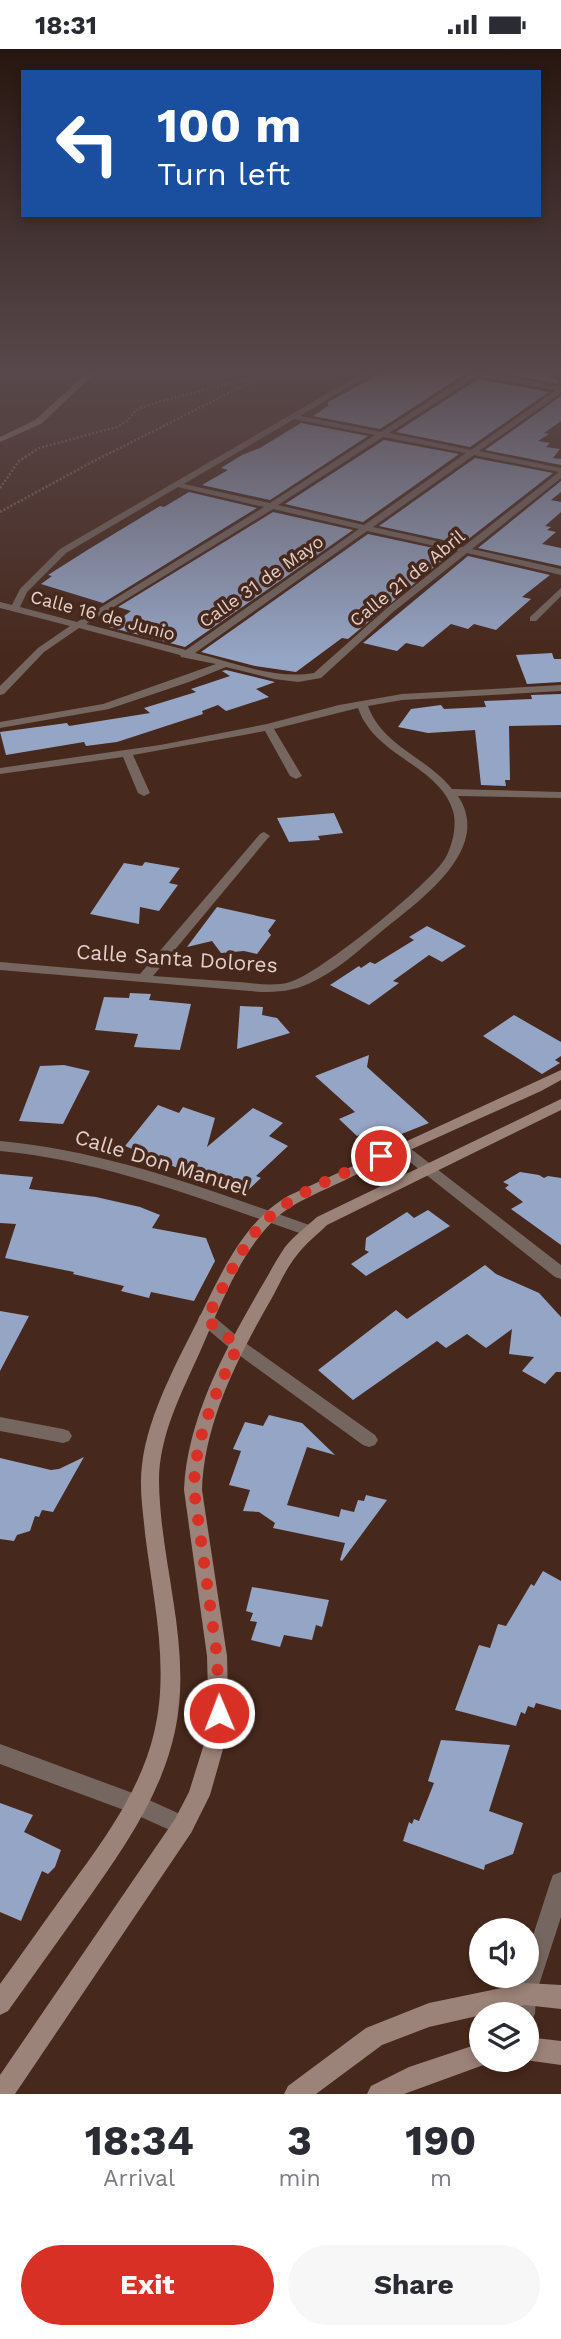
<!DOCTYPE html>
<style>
:root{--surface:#fff;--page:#f7f7f7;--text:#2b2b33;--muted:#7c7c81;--accent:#d93025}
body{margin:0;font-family:"Work Sans",sans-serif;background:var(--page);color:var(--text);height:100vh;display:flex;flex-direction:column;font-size:26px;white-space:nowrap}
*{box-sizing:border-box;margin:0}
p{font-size:23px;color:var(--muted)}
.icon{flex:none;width:38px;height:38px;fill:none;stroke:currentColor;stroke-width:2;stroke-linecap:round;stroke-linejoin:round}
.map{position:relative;height:2045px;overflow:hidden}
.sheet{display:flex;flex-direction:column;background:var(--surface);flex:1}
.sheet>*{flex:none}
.hud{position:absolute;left:21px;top:21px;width:520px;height:147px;border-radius:0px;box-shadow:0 4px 10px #0003;background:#1a4fa0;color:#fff;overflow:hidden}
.controls{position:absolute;left:469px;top:1869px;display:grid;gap:14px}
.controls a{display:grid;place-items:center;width:70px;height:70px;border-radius:50%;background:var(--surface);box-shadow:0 4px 10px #0003;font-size:35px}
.pin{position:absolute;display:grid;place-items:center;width:60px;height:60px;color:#fff;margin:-30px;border:4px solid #fff;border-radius:50%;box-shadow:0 2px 7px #0007}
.me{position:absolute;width:77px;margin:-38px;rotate:359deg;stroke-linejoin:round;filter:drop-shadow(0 0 5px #0008)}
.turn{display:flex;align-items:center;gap:24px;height:147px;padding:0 21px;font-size:32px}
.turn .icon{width:91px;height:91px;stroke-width:2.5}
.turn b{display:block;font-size:49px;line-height:60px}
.eta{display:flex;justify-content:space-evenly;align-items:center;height:119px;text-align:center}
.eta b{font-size:42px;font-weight:700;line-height:49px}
.button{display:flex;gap:14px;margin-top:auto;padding:14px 21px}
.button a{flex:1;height:80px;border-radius:42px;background:var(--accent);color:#fff;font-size:28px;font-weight:700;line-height:80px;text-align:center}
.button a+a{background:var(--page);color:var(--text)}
.status{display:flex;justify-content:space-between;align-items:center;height:49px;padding:0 35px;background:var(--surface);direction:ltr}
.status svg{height:19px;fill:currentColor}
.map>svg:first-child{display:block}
</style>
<div class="status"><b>18:31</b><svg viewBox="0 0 49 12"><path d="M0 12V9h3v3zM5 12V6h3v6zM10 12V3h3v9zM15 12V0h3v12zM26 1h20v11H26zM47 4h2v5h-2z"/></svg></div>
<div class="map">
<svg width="561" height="2045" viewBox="0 0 561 2045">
<rect width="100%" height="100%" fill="#47281c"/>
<!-- building -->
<path fill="#95a5c5" d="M384,323H460L463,326L380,380L313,367L328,357V353Z
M494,323H557L550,329L560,331L556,334Z
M478,330L549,343L470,398L396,383Z
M561,347V372L544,384L549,385L538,392L550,394L546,398L560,400L553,409L561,410V416L485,401Z
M301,374L368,387L270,451L202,436L228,421L221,419L242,406L260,399Z
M384,391L459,405L363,473L285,455Z
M475,409L553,424L462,495L379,477Z
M561,432V443L551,451L561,453V463L545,477L551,478L547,481L556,483L542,495L561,499V517L478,499Z
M189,443L257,459L103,554L41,535L52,527L48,526L89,500L160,457L164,458Z
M273,463L353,481L185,598L109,578L131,562L118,558Z
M368,485L452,503L348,590L342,589L296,623L255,617L201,603Z
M468,507L550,526L522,548L531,550L496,581L474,575L468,580L451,575L423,598L406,594L397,602L363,594Z
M552,604L554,610H561V633L527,635L516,606Z
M226,621L275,633L256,640L269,648L226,662L218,656L202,662L203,665L117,693L86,697L84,693L6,706L0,683L67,674L69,677L150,664L144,659L196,643L191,640L230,627L222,622Z
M561,645V676L509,677L510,731H505L506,737L481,736L475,681L428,684L398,678L411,660L441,656L444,660L486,658L484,652L532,650L531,646Z
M334,764L343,784L318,787L320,791L289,793L277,769Z
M145,813L180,819L169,834L178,836L159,862L140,858L139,875L90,865L124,814L142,817Z
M217,858L276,871L268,882L271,886L257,905L244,902L221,904L212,892L187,898Z
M427,877L466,897L442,913L429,906L393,932L399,934L369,956L330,936L359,917L361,919L370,913L375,915L414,891L409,888Z
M130,944L151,945L149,951L191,955L180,1001L134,998L138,985L95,981L104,948L129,949Z
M240,957L263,958L262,966L277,969L290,984L237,1000Z
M514,966L561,993V1007L555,1011L560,1014L542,1025L483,987Z
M369,1006L367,1018L429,1074L374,1096L362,1085L357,1087L339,1070L355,1063L315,1027Z
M64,1016L90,1022L63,1075L19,1072L40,1017Z
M158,1056L179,1064L183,1058L215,1069L207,1098L253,1059L283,1074L269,1087L288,1097L256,1127L261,1129L245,1144L218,1130L213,1134L125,1097Z
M520,1123L539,1126L544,1129L548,1127L561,1129V1196L511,1160L523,1153L505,1139L509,1136L503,1133Z
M0,1125L33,1128L29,1140L96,1148L140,1158L160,1166L152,1179L206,1189L215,1212L194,1252L151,1243L149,1249L121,1242L124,1237L73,1225L74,1223L5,1209L16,1175L0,1174Z
M428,1161L450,1177L366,1227L351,1215L369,1203L365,1201L366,1189L407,1163L414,1169Z
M485,1216L496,1225L539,1244L561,1268V1323H556L545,1335L522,1322L534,1308L509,1305L512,1280L486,1299L467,1285L446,1299L437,1292L353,1351L318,1321L396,1261L407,1270Z
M0,1262L29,1267L0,1322Z
M269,1366L302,1374L335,1406L307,1398L287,1456L339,1468L341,1460L354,1463L358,1451L364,1452L366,1446L387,1451L342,1512L340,1511L345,1494L273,1479L275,1474L259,1463L243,1462L250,1441L229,1436L241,1402L233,1400L245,1373L263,1377Z
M84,1408L53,1463L42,1461L39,1468L35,1467L30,1482L17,1486L14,1492L0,1490V1409L51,1421L59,1420Z
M543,1522L561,1532V1661L536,1654L534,1659L528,1657L525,1665L521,1663L516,1677L455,1661L479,1596L490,1599L498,1575L506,1577L531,1535L534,1537Z
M252,1538L329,1551L322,1578L316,1576L312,1591L284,1586L280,1598L251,1591L257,1573L250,1572L253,1564L246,1562Z
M441,1691L510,1696L489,1762L523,1774L513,1805L485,1816L484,1821L403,1792L409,1773L412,1775L414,1770L419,1772L434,1734L428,1732Z
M0,1754L33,1766L24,1783L61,1801L55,1818L48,1825L42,1822L21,1872L0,1863Z"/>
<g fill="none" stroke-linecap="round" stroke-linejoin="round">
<!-- path -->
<path stroke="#876c62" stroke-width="2.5" stroke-dasharray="2 2" stroke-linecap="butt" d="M0,439L19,412L39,399L117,378L128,371L136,361L155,354L272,323
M0,463L92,413L257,330"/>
<!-- street -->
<path fill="#766660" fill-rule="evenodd" d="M364,323H373L300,367L381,383L469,326L462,323H479L561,338V344L479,402L561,419V429L472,500L561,520V526L467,504L393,563L321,629L298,633L274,630L226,618L189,633L109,660L0,679V673L103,655L216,615L181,608L180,606L79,579L44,603L4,645L0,646V637L38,599L70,577L0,559V553L12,556L20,540L60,500ZM477,327L556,341L471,401L389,384ZM294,370L375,386L270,454L184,435ZM383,388L466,404L364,476L278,456ZM474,406L559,423L463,498L373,478ZM178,438L264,458L77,573L20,558L27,543L66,504ZM273,460L359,480L186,601L86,575ZM367,482L458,502L387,559L314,624C275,631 233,613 195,604Z
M561,539V547L536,572H530V568Z
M561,636V642L402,651L368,657C383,698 427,708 452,740L561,743V749L458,747C494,801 417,853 382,882C359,901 336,923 308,935C293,942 278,943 261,943L0,921V913L140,925L260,785L264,783L270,787L268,789L153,927C181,929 209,931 238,933C254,934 274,938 290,933C319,925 432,834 446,808C453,794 457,776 453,762C439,716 375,708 358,659L274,680L302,727L296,730L290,727L265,682L133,706L150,744L144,747L138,744L123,708L0,725V719L160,696L267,675L339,656L402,645Z
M0,1092C110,1102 212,1142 315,1178L318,1182L315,1186H305C204,1151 106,1112 0,1102Z
M401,1094L406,1096L561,1216V1230L555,1228L396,1102L394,1099L396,1096Z
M206,1264L212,1266L244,1293L375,1386L378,1391L375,1396L369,1398L363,1396L232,1301L200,1274L198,1270L200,1266Z
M0,1368L63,1380L69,1382L72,1387L69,1392L63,1394L0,1382Z
M0,1695L138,1746L191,1770L194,1777L191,1784L183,1787L132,1764L0,1715Z
M561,1823V1868L536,1945L535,1965L531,1973L527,1975V1965H512L514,1945L520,1927H527V1905L550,1834L553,1826Z"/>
<!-- secondary -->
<path fill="#9c8379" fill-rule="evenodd" d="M88,323H96L41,375L0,393V388L35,371Z
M561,1021V1031L541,1042C477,1071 412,1099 349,1129C324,1142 293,1152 273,1172C239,1205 218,1262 199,1305C181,1345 159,1387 159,1432C160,1516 193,1598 175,1682C161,1748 121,1803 83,1857C58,1892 33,1927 8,1962L0,1966V1935C23,1903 45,1872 68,1840C103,1792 140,1743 154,1684C170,1618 153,1550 145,1484C143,1462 139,1439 142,1416C148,1363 181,1306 204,1259C225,1216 246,1172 288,1147Z
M561,1050V1061L327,1176C318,1185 305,1195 297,1206C287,1218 280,1234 273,1247C239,1306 204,1373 202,1441L227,1607L229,1679L210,1746L191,1784L15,2045H0V2026L175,1770L189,1743L209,1679L207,1607L184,1441C187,1370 225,1301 260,1240C268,1227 276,1211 285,1198C294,1187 306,1178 317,1168Z
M525,1934L561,1936V1960L525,1956L429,1978L382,1996L316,2045H284L288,2037L366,1979L429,1954Z
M527,1988L561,1992V2016L525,2011H527Z
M481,1994V2011H491L489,2014L404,2045H367L371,2037L409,2018Z"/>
</g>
<!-- sky -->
<linearGradient id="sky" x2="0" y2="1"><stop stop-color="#27160f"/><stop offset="0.53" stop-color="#58484b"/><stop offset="1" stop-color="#58484b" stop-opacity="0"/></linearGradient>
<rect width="561" height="609" fill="url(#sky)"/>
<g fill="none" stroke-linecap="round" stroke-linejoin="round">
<!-- route -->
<path stroke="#d93025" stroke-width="12" stroke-dasharray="0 21.6" d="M219,1664L217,1607L194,1441C194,1389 216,1343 238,1297L206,1270C222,1242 237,1205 257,1181C286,1145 341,1127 381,1107"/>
</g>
<g text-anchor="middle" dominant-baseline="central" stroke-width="7" stroke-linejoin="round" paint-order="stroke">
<!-- far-street labels -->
<g font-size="18" fill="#e4d0c8" stroke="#47281c">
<text transform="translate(407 529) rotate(-39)">Calle 21 de Abril</text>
<text transform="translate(261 532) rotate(-35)">Calle 31 de Mayo</text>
<text transform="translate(103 566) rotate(15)">Calle 16 de Junio</text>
</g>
<!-- street labels -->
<g font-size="21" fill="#e4d0c8" stroke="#47281c">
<text transform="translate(177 909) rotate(4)">Calle Santa Dolores</text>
<text transform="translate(162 1113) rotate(17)">Calle Don Manuel</text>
</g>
</g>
</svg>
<div class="controls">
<a><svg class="icon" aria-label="sound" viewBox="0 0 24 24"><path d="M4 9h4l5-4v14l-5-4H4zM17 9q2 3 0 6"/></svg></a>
<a><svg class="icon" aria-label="layers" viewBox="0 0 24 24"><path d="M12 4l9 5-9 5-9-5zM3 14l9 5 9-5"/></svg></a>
</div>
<div class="pin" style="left:381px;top:1107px;background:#d93025"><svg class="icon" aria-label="arrive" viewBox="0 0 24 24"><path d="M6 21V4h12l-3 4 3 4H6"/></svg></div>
<svg class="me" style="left:219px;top:1664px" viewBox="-20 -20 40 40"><circle r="17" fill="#d93025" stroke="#fff" stroke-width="3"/><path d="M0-11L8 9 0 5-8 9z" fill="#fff"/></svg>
<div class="hud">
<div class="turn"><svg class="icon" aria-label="left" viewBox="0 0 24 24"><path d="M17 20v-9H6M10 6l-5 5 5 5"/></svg><div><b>100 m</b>Turn left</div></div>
</div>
</div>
<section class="sheet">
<div class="eta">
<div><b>18:34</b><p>Arrival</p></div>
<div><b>3</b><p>min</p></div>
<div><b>190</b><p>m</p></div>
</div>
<div class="button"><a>Exit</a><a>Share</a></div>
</section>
